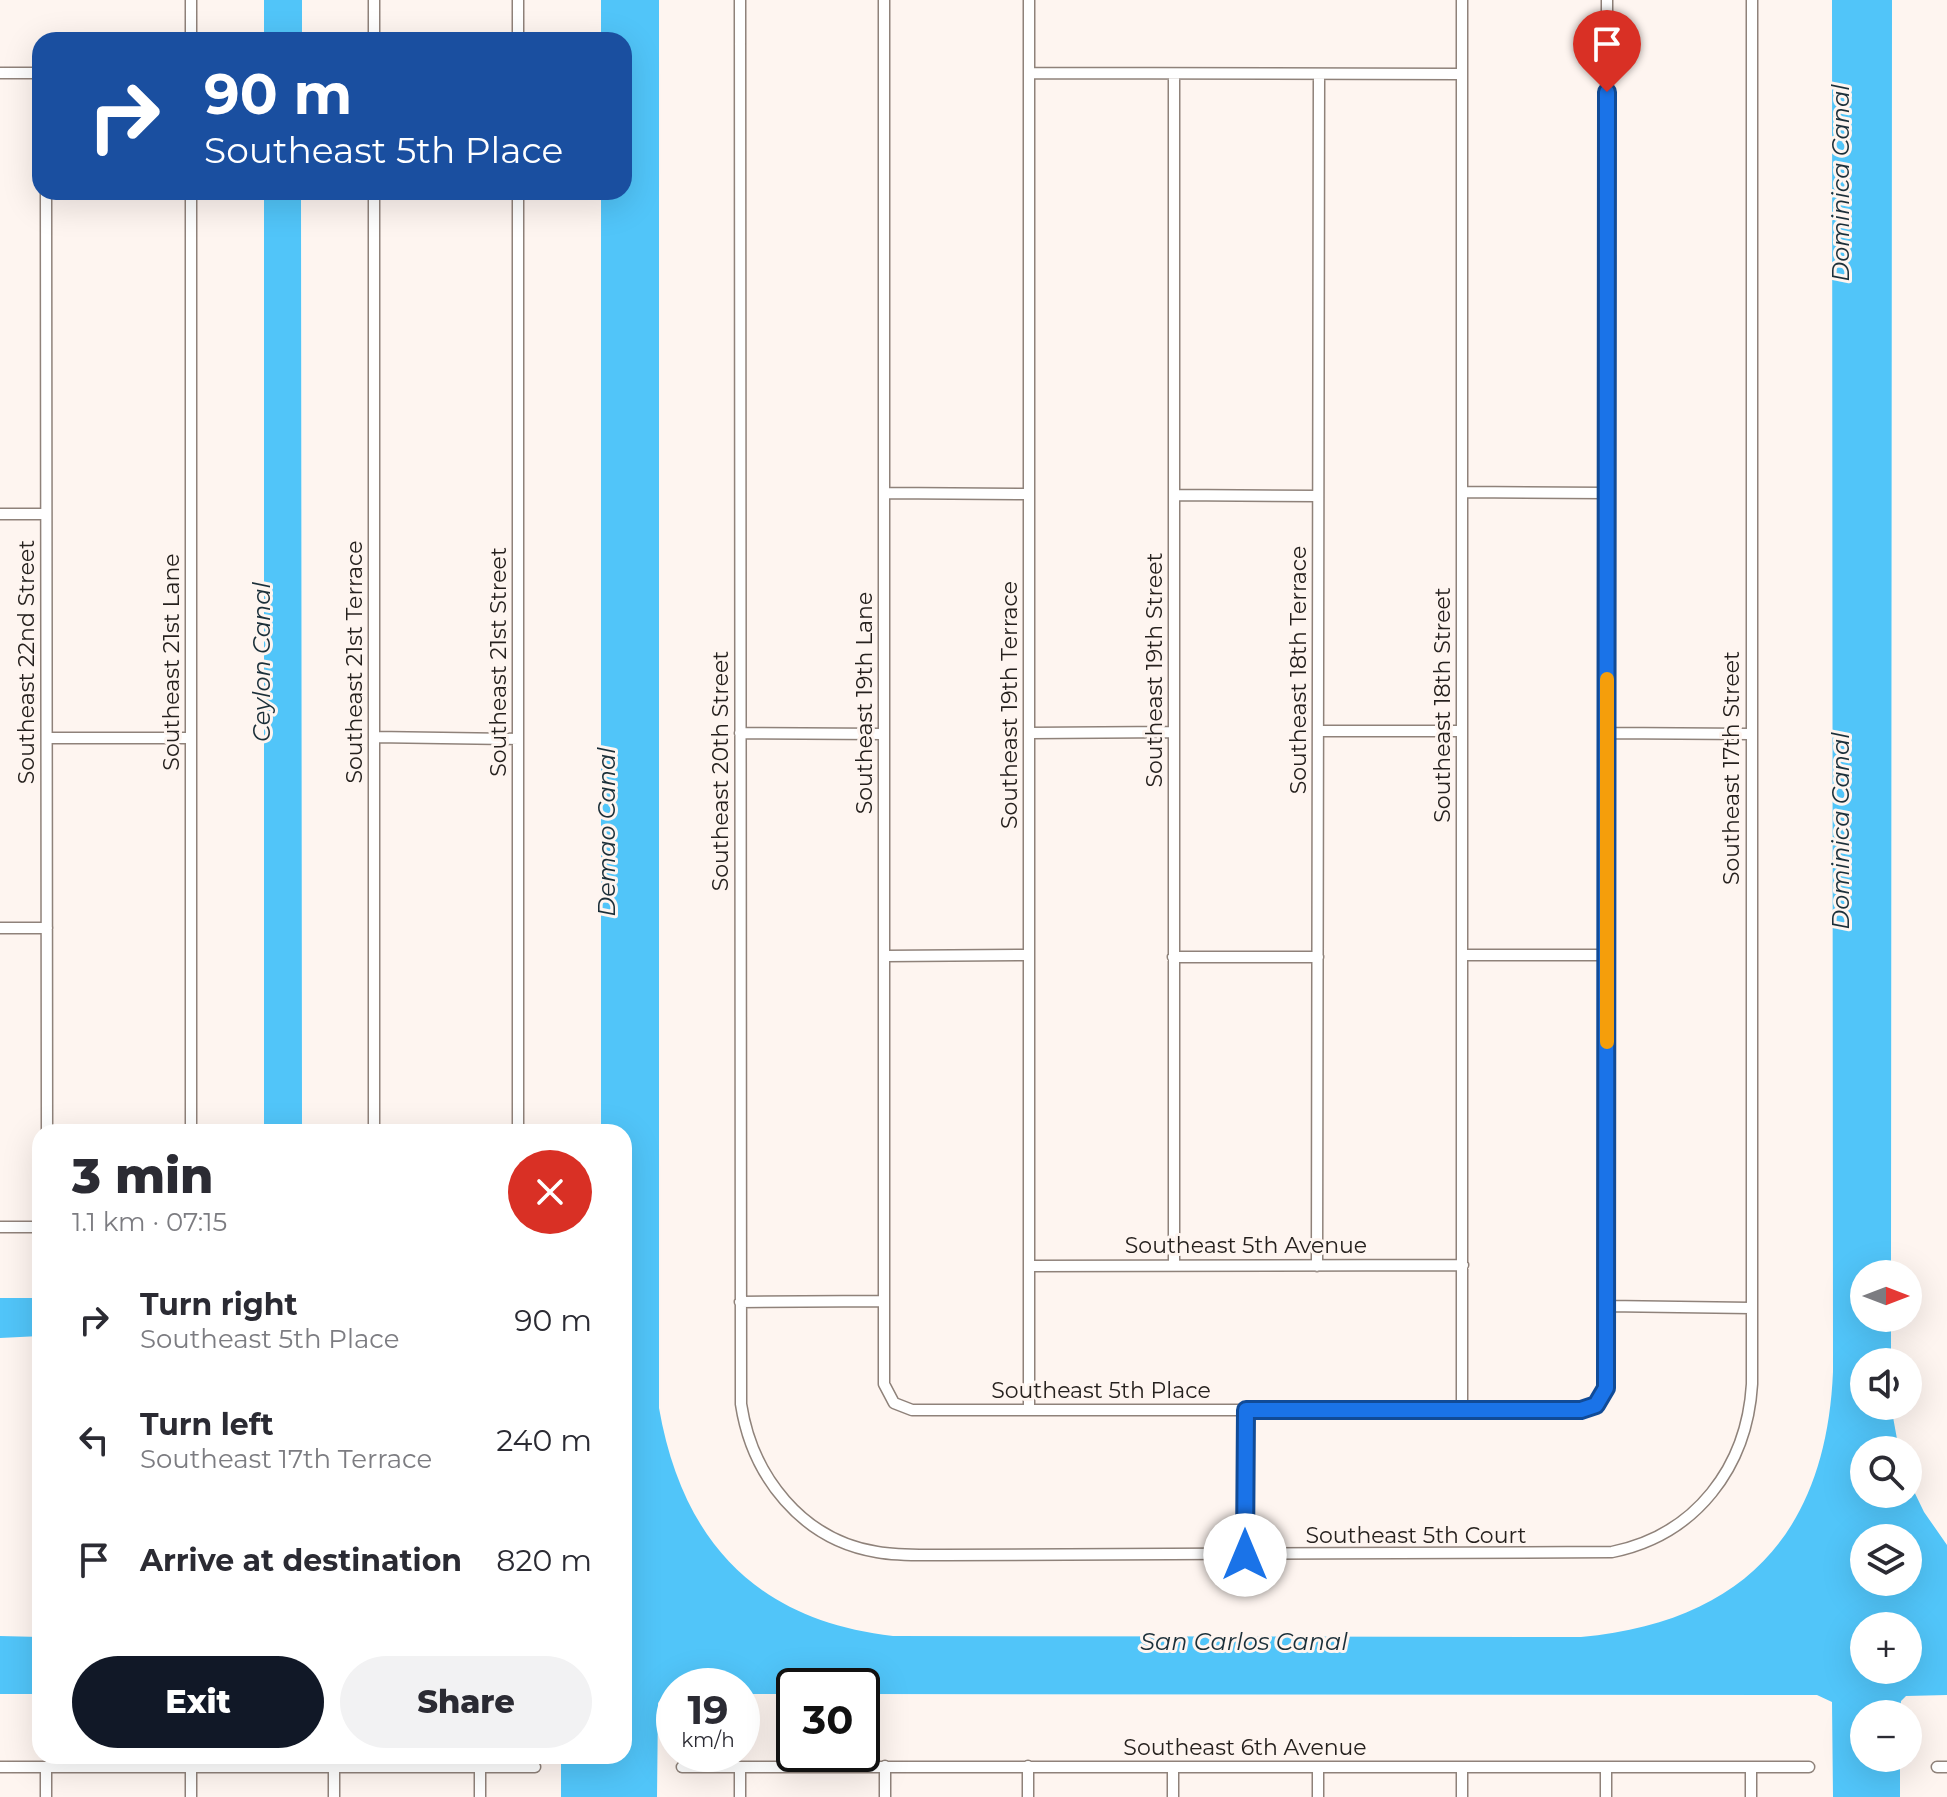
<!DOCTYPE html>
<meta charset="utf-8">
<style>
:root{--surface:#fff;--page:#f2f2f3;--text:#2b2b33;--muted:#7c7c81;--accent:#111827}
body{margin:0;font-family:Montserrat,sans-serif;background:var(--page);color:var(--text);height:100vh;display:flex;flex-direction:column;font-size:30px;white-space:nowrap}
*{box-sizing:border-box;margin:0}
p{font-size:26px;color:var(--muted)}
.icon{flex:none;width:44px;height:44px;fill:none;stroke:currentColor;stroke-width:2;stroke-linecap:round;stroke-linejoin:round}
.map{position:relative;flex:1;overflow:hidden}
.drawer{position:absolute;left:32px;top:1124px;width:600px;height:640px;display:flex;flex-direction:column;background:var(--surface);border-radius:24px;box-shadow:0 8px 32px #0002}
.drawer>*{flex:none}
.banner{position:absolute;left:32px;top:32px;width:600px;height:168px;border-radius:24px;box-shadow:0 8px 32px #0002;background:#1a4fa0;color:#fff;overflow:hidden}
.needle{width:52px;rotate:90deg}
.controls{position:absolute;left:1850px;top:1260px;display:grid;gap:16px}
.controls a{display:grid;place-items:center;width:72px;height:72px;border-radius:50%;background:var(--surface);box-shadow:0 8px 32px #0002;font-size:40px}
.speed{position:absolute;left:656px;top:1668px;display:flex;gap:16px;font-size:40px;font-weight:700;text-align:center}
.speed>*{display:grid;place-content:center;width:104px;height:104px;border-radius:50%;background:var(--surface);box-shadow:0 8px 32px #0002;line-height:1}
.speed small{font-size:20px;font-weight:400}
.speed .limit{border:4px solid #111;border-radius:12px;background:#fff;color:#111}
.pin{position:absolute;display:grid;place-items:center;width:68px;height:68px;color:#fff;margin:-82px -34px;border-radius:50% 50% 50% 0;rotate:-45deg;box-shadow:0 0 8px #0007}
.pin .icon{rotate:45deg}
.me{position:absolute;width:88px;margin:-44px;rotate:0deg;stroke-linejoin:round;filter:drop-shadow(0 0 6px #0008)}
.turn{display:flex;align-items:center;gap:28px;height:168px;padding:0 40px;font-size:36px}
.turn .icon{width:104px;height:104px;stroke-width:2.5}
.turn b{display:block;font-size:56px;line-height:68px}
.round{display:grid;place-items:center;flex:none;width:84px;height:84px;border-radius:42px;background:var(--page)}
.overview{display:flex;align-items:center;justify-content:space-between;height:136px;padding:0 40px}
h1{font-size:48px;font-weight:800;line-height:60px}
.cta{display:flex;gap:16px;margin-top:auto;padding:16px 40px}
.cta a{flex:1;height:92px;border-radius:48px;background:var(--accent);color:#fff;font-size:32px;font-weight:800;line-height:92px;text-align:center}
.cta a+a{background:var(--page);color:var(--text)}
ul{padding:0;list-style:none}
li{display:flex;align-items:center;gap:24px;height:120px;padding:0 40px}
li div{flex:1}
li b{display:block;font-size:30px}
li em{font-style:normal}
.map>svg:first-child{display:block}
</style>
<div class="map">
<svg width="1947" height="1797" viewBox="0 0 1947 1797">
<rect width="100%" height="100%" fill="#fef5f0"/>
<!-- water -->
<path fill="#51c5f9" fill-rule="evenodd" d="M264,0H302V40H264Z
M601,0H659V1408C682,1540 756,1621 893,1636L1581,1637C1743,1622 1826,1533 1833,1372L1832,0H1892L1891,1274H1864V1318H1891V1362H1864V1406H1891L1899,1450H1864V1494H1908V1479L1924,1512L1947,1545V1695L1906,1696L1901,1701L1900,1714H1864V1758H1900V1797H1833L1832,1702L1817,1695L862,1694V1686H794V1694H742V1686H674V1694L663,1696L658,1703L657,1797H561V1756H624V1132H601V192H624V40H601ZM1864,1538H1908V1582H1864ZM1864,1626H1908V1670H1864Z
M264,192H301L302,1132H264Z
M0,1298H40V1336L0,1338Z
M0,1636L40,1637V1694H0Z"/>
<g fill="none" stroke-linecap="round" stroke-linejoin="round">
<defs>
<path id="street" d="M191,0V40
M374,0V40
M518,0V40
M740,0L741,1404C752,1476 802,1540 877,1552C899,1556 922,1555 944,1555L1612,1552C1696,1535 1747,1467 1752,1384V0
M884,0V1384L894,1403L912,1410H1581L1596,1405L1604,1395L1607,1306V0
M1462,0V1410
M0,73H40
M1030,73L1461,74
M46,192L47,1132
M518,192V1132
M1463,492L1606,493
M885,493L1029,494
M1174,495L1318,496
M0,514H46
M1318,731H1462
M740,733L884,734
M1030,733L1174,732
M1607,733L1751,734
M374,737L518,739
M47,738H191
M0,928H47
M1462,955H1607
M885,956L1029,955
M1173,957H1318
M191,1132V192
M374,1132V192
M0,1227H40
M1174,1265V74
M1029,1266L1463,1265
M1317,1266L1319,74
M740,1302L884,1301
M1607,1306L1751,1308
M1029,1410V0
M1245,1555L1246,1410
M334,1766V1797
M885,1766V1797
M1028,1766V1797
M0,1767H535
M46,1767V1797
M191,1767V1797
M682,1767H1809
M740,1767V1797
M1173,1767V1797
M1318,1767V1797
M1462,1767V1797
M1606,1767V1797
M1937,1767H1947
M1751,1768V1797
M480,1797V1767"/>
</defs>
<!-- street casing -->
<use href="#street" stroke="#8f827a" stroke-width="13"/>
<!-- street -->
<use href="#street" stroke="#fff" stroke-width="10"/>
</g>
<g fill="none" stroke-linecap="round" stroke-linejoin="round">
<defs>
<path id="route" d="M1245,1555L1246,1410H1581L1596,1405L1606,1388L1607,92"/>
</defs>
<!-- route casing -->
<use href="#route" stroke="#114b97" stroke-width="20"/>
<!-- route -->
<use href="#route" stroke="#1a73e8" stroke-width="14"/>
<!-- slow -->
<path stroke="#f59e0b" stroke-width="14" d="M1607,1042V679"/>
</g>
<g text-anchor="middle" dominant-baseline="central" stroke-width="6" stroke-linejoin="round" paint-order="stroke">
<!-- street labels -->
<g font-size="22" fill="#26211e" stroke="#fef5f0">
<text transform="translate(26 662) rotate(-90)">Southeast 22nd Street</text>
<text transform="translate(171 662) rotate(-90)">Southeast 21st Lane</text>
<text transform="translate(354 662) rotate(-90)">Southeast 21st Terrace</text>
<text transform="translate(498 662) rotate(-90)">Southeast 21st Street</text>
<text transform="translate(1154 670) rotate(-90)">Southeast 19th Street</text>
<text transform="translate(1298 670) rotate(-90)">Southeast 18th Terrace</text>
<text transform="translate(864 703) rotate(-90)">Southeast 19th Lane</text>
<text transform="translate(1009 705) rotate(-90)">Southeast 19th Terrace</text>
<text transform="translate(1442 705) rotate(-90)">Southeast 18th Street</text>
<text transform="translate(1731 768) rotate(-90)">Southeast 17th Street</text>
<text transform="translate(720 771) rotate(-90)">Southeast 20th Street</text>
<text x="1246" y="1245">Southeast 5th Avenue</text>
<text x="1101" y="1390">Southeast 5th Place</text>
<text x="1416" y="1535">Southeast 5th Court</text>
<text x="1245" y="1747">Southeast 6th Avenue</text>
</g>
<!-- water labels -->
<g font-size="24" font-style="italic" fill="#1b2f39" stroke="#fef5f0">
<text transform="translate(1840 183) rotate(-90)">Dominica Canal</text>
<text transform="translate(261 662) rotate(-90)">Ceylon Canal</text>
<text transform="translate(1840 831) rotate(-90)">Dominica Canal</text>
<text transform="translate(606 832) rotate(-90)">Demao Canal</text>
<text x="1244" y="1641">San Carlos Canal</text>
</g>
</g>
</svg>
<div class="controls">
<a><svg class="needle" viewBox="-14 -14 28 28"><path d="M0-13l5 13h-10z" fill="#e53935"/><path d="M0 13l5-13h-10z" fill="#7c7c81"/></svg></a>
<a><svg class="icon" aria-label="sound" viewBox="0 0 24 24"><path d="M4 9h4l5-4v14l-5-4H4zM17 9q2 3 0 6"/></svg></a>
<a><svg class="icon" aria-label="search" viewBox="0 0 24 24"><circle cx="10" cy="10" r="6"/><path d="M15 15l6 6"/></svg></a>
<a><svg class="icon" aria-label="layers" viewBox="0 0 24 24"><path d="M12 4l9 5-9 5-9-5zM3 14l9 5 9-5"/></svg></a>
<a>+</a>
<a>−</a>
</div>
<div class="speed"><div>19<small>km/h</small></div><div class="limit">30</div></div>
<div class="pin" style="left:1607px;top:92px;background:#d93025"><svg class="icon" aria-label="arrive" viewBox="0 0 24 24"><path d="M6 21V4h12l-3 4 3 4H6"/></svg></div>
<svg class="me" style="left:1245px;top:1555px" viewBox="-20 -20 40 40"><circle r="19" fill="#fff"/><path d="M0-13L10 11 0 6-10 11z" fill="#1a73e8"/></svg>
<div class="banner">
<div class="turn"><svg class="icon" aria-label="right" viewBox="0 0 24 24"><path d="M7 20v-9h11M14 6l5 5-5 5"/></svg><div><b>90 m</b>Southeast 5th Place</div></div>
</div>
<section class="drawer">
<div class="overview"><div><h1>3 min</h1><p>1.1 km · 07:15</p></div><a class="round" style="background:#d93025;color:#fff"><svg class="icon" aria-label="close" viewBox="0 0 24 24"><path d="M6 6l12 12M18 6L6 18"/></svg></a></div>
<ul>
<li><svg class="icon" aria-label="right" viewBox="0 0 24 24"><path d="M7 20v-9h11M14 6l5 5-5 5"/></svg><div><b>Turn right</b><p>Southeast 5th Place</p></div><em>90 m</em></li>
<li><svg class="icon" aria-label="left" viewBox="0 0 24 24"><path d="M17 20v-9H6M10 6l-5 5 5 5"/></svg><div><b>Turn left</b><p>Southeast 17th Terrace</p></div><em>240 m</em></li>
<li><svg class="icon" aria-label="arrive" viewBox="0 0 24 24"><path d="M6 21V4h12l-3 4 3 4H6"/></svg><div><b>Arrive at destination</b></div><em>820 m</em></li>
</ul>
<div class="cta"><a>Exit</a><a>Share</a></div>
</section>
</div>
